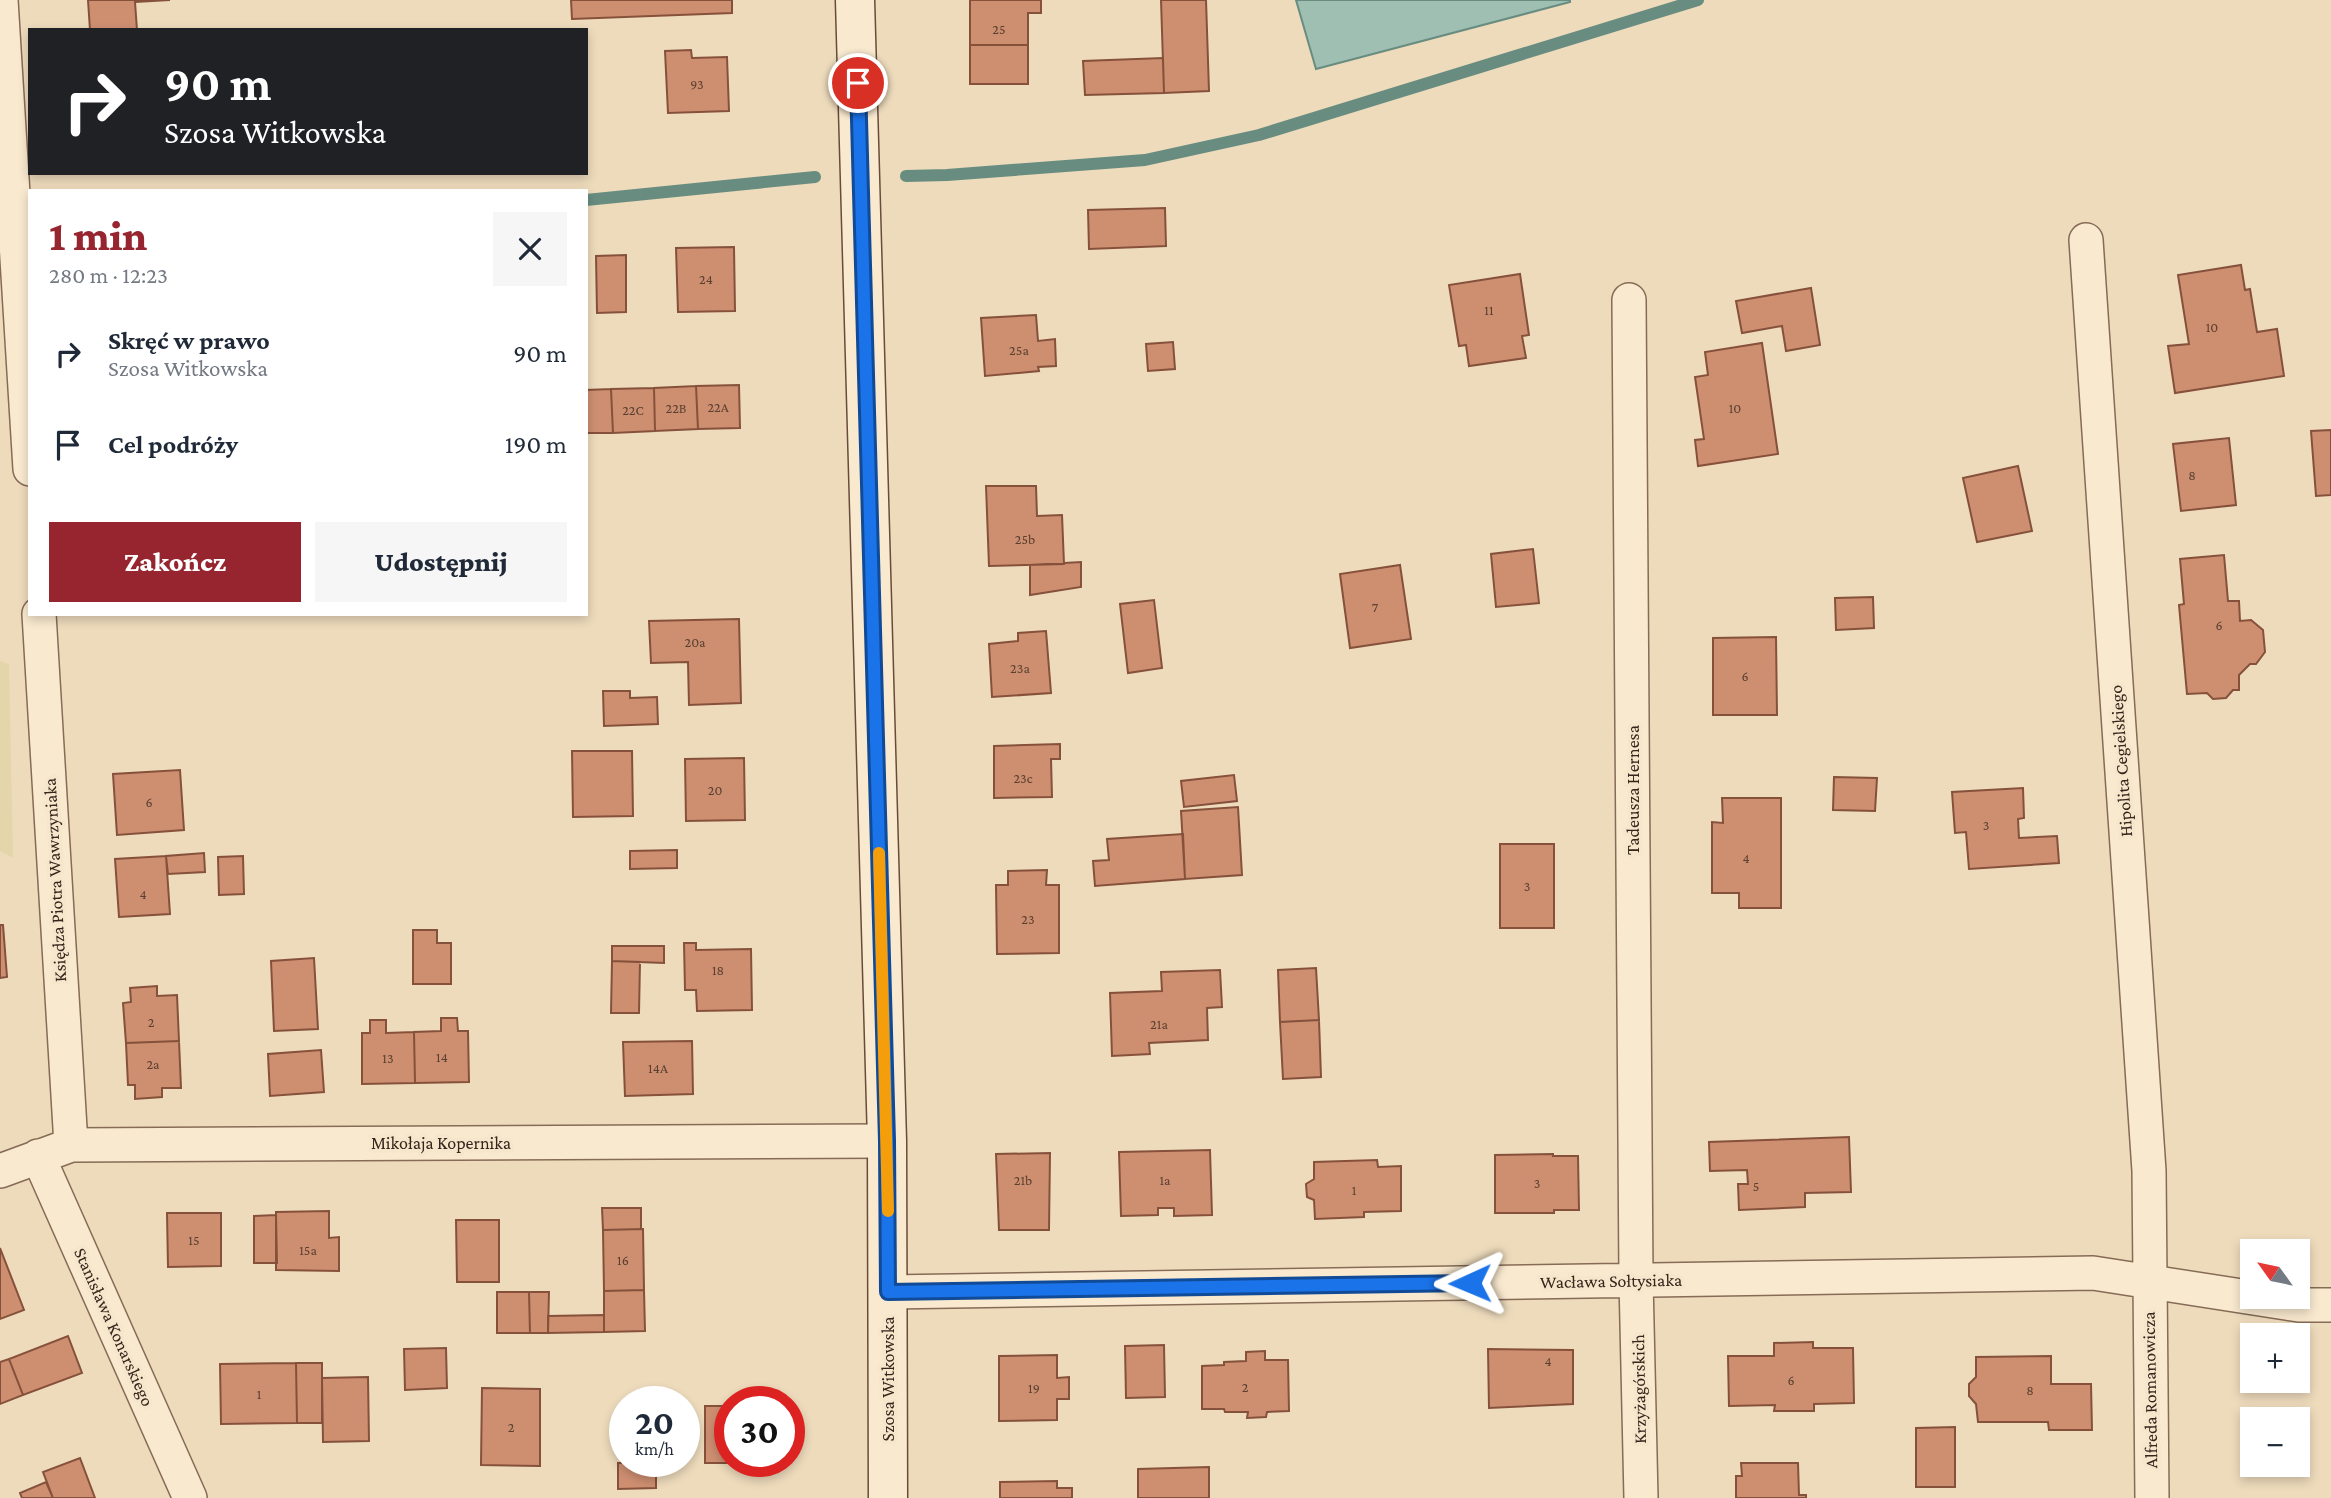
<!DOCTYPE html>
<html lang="pl">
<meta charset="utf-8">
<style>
:root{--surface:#fff;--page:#f6f6f7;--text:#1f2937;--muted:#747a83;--accent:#962530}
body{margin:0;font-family:"Crimson Pro",serif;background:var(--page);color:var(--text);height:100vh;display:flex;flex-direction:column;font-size:26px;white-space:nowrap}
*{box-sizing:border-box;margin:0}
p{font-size:23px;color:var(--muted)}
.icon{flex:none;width:38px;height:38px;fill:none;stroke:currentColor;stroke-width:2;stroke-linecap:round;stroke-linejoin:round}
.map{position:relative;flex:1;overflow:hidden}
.drawer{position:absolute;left:28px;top:189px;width:560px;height:427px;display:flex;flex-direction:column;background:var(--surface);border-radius:0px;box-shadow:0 4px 10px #0003}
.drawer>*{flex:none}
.banner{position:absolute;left:28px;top:28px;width:560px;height:147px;border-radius:0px;box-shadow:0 4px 10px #0003;background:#202124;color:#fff;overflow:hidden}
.needle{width:46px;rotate:303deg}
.buttons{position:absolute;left:2240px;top:1239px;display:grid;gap:14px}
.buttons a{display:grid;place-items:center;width:70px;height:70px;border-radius:0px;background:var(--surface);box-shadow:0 4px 10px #0003;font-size:35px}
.speed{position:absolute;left:609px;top:1386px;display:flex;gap:14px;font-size:35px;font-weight:700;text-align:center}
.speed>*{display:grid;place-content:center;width:91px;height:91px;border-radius:50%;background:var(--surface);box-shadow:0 4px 10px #0003;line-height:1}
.speed small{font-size:18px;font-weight:400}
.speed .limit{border:10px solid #d22;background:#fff;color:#111}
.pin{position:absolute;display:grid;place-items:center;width:60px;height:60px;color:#fff;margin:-30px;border:4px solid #fff;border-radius:50%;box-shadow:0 2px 7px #0007}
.me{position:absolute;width:77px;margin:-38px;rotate:269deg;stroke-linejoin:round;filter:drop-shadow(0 0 5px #0008)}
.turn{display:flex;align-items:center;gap:24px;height:147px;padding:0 21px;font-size:32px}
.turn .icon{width:91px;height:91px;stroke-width:2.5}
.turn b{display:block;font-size:49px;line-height:60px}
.round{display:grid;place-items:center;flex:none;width:74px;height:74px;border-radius:0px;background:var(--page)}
.headline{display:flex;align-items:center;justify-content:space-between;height:119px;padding:0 21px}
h1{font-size:42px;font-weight:800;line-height:52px;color:var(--accent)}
.action{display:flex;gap:14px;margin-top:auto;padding:14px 21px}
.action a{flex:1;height:80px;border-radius:0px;background:var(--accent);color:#fff;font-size:28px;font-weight:800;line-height:80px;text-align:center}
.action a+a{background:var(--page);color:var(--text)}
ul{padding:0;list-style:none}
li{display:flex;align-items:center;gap:21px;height:91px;padding:0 21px}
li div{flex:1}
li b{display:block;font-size:26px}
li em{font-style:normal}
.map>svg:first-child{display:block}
</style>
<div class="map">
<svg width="2331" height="1498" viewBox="0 0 2331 1498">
<rect width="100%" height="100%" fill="#eedbbc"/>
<!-- farmland -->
<path fill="#e4d5aa" d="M0,661L9,664L13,858L0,851Z"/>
<!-- water -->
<path fill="#a0bfb3" stroke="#688d80" stroke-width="2" d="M1296,0H1570V2L1316,69Z"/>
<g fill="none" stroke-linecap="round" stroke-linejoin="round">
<!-- stream -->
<path stroke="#688d80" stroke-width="12" d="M906,176L947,175L1145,160L1259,135L1698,0
M586,200L815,177"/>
</g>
<!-- building -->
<path fill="#ce8f71" stroke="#86513b" stroke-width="2" d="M88,0H170L135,2L137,30H90Z
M571,0H732V13L572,19Z
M970,0H1041V13H1028V45H970Z
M1161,0H1206L1209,91L1164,93Z
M970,45H1028V84H970Z
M691,50L692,58L727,57L729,111L668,113L665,51Z
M1163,58L1164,93L1085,95L1083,61Z
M1165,208L1166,246L1089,249L1088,210Z
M734,247L735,311L678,312L676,248Z
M626,255V312L597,313L596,256Z
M2241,265L2245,290L2250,289L2257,332L2277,329L2284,376L2175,393L2168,346L2189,344L2178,275Z
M1520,274L1529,335L1522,336L1526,358L1469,366L1466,345L1459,346L1449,285Z
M1811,288L1820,345L1786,351L1782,326L1742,333L1736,301Z
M1036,315L1038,341L1055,339L1056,366L1038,367L1039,371L985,376L981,318Z
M1173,342L1175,369L1148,371L1146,344Z
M1762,343L1778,454L1698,466L1695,440L1704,439L1695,377L1708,375L1705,352Z
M739,385L740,428L698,429L696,386Z
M696,386L698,429L655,431L654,388Z
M654,388L655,431L613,433L611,389Z
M611,389L613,433H586V390Z
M2331,430V495L2316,496L2311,431Z
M2229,438L2236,505L2181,511L2173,444Z
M2018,466L2032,531L1977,542L1963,478Z
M986,486H1036L1037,516L1062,515L1064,564L989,566Z
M1533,549L1539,603L1496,607L1491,554Z
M2224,555L2228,601H2239L2240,621L2251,620L2263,630L2265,652L2256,664H2250L2239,675V690H2233L2226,698L2213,699L2207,693L2187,694L2179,605L2184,604L2180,559Z
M1081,562V587L1030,595V565Z
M1400,565L1411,639L1350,648L1340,574Z
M1873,597L1874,628L1836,630L1835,598Z
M1154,600L1162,668L1128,673L1120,604Z
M739,619L741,703L689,705L688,662L651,663L649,621Z
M1046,631L1051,693L992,697L989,644L1018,641V633Z
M1776,637L1777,715H1713V638Z
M603,691H630V698L657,697L658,724L604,726Z
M1060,744V759H1051L1052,797L994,798V746Z
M572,751H632L633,816L573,817Z
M744,758L745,820L686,821L685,759Z
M180,770L184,830L117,835L113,774Z
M1234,775L1237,801L1184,807L1181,781Z
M1834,777L1877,778L1875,811L1833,810Z
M2023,788L2024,818L2018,819L2019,838L2057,836L2059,863L1969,869L1966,832L1955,833L1952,792Z
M1722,798H1781V908H1739V893H1712V822L1723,823Z
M1238,807L1242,875L1185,879L1181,811Z
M1183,834L1185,879L1095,886L1093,861L1109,860L1107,839Z
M1500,844H1554V928H1500Z
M677,850V868L630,869V851Z
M204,853L205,872L168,874L166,856Z
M166,856L170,914L119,917L115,859Z
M243,856L244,894L219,895L218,857Z
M1047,870L1046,885H1059V953L997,954L996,885H1008V871Z
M0,925H3L7,977L0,978Z
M413,930H437V943H451V984H413Z
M684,943H696V950L751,949L752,1010L697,1011L696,990H685Z
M612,946H664V963L612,961Z
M314,958L318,1029L274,1031L271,961Z
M612,961L640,962L639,1013H611Z
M1316,968L1319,1020L1280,1022L1278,970Z
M1220,970L1222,1007L1207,1008L1208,1040L1149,1043L1150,1054L1112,1056L1110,993L1162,991L1161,972Z
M157,986V996L177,995L179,1041L126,1043L123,1003L131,1002L130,988Z
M441,1018H457L458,1031H468L469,1082L415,1083L414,1032L441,1031Z
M370,1020H386V1033L414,1032L415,1083L362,1084V1033H370Z
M1319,1020L1321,1077L1283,1079L1280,1022Z
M179,1041L181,1088H162V1097L135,1099V1085H128L126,1043Z
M692,1041L693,1094L625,1096L623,1042Z
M321,1050L324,1092L270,1096L268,1054Z
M1849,1137L1851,1192L1805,1193V1207L1739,1210L1738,1184H1748L1747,1170L1710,1171L1709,1142Z
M1210,1150L1212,1215L1174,1216V1208H1158V1215L1121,1216L1119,1152Z
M1050,1153L1049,1230H999L996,1154Z
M1553,1154V1156H1578L1579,1210H1554V1213H1495V1155Z
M1377,1160L1378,1167L1401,1166V1211L1364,1212V1217L1315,1219L1314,1200L1307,1197L1306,1184L1314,1179V1162Z
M602,1208H641V1229L603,1230Z
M329,1211V1238L339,1237V1271L276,1270V1212Z
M167,1213H221V1266L168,1267Z
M276,1215L277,1263H254V1216Z
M456,1220H499V1282H457Z
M643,1229L644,1290L604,1291L603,1230Z
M0,1248L24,1310L0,1319Z
M644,1290L645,1331L604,1332V1291Z
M497,1292H529L530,1333H497Z
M529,1292H549L548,1333H530Z
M604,1315V1332L548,1333V1316Z
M68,1336L82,1373L23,1395L9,1359Z
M1813,1342V1348H1853L1854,1403L1814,1404V1411H1774L1775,1405L1729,1406L1728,1356H1774V1343Z
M1164,1345L1165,1397L1126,1398L1125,1346Z
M446,1348L447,1388L405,1390L404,1349Z
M1488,1349L1573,1350V1404L1489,1408Z
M1265,1351V1360H1288L1289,1411L1267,1412L1266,1417L1247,1418L1248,1412H1225L1224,1409H1202V1366L1224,1365V1362L1246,1361V1352Z
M1057,1355V1378L1069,1377V1399H1057V1420L999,1421V1356Z
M2051,1356V1384H2091L2092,1430H2049L2048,1422H1978L1976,1404L1969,1396V1384L1976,1377V1357Z
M9,1359L23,1395L0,1404V1362Z
M296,1363L297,1423L221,1424L220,1364Z
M296,1363H322V1423H297Z
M368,1377L369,1441L323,1442L322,1378Z
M482,1388L540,1389V1466L481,1465Z
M705,1406H730V1461L757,1463H705Z
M1955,1427V1487H1916V1428Z
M80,1458L95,1498H53L43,1472Z
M656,1462V1488L618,1489V1463Z
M1741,1463H1798L1799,1495H1806V1498H1736V1476H1742Z
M1209,1467V1498H1138V1469Z
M1057,1481V1488H1072V1498H1000V1482Z
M46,1482L53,1498H22L20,1493Z"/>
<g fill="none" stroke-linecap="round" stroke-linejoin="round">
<defs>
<path id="street" d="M1,0L30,469
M2086,240L2149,1171L2152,1498
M1629,300L1636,1280L1641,1498
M39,614L71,1145
M38,1156L190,1498
M0,1171L71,1145L887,1141
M888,1292L2093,1273L2299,1305H2331"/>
<path id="secondary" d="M855,0L887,1141L888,1498"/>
</defs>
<!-- street casing -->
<use href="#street" stroke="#866b56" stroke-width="36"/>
<!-- secondary casing -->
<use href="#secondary" stroke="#684c39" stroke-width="41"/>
<!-- street -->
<use href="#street" stroke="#f9e9cf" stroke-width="33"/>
<!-- secondary -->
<use href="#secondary" stroke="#f9e9cf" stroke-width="38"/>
</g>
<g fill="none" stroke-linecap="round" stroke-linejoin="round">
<defs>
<path id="route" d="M858,83L887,1141L888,1292L1470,1283"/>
</defs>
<!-- route casing -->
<use href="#route" stroke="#114b97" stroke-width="18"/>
<!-- route -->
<use href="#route" stroke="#1a73e8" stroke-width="12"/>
<!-- slow -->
<path stroke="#f59e0b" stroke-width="12" d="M879,853L888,1211"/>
</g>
<g text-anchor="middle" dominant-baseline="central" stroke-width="7" stroke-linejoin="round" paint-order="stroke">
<!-- number labels -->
<g font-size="14" fill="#5b4030">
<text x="999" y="29">25</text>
<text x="697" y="84">93</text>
<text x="706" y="279">24</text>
<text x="1489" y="310">11</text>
<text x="2212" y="327">10</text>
<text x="1019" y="350">25a</text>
<text x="718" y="407">22A</text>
<text x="676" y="408">22B</text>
<text x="1735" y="408">10</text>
<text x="633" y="410">22C</text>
<text x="2192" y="475">8</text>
<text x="1025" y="539">25b</text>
<text x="1375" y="607">7</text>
<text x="2219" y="625">6</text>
<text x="695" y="642">20a</text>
<text x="1020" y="668">23a</text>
<text x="1745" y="676">6</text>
<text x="1023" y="778">23c</text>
<text x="715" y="790">20</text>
<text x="149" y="802">6</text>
<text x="1986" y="825">3</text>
<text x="1746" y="858">4</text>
<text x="1527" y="886">3</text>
<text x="143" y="894">4</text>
<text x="1028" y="919">23</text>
<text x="718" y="970">18</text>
<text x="151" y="1022">2</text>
<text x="1159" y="1024">21a</text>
<text x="442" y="1057">14</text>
<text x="388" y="1058">13</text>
<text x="153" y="1064">2a</text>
<text x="658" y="1068">14A</text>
<text x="1023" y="1180">21b</text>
<text x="1165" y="1180">1a</text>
<text x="1537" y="1183">3</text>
<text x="1756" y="1186">5</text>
<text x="1354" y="1190">1</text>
<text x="194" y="1240">15</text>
<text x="308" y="1250">15a</text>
<text x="623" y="1260">16</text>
<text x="1548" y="1361">4</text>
<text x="1791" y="1380">6</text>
<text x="1245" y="1387">2</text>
<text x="1034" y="1388">19</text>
<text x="2030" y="1390">8</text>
<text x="259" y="1394">1</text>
<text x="511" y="1427">2</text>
</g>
<!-- street labels -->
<g font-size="18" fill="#35251b" stroke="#f6e6cc">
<text transform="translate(2121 761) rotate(-94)">Hipolita Cegielskiego</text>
<text transform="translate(1633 790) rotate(-90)">Tadeusza Hernesa</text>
<text transform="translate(55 880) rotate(-93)">Księdza Piotra Wawrzyniaka</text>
<text x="441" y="1143">Mikołaja Kopernika</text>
<text transform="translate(1611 1281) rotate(-1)">Wacława Sołtysiaka</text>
<text transform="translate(114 1327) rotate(66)">Stanisława Konarskiego</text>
<text transform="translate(888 1379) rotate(-90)">Szosa Witkowska</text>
<text transform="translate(1639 1389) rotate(-91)">Krzyżagórskich</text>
<text transform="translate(2150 1390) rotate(-91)">Alfreda Romanowicza</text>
</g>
</g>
</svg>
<div class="buttons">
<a><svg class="needle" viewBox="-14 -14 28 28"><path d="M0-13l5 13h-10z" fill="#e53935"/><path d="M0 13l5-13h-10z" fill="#747a83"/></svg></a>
<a>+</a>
<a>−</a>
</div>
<div class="speed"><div>20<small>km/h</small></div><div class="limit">30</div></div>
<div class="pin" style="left:858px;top:83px;background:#d93025"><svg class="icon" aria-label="arrive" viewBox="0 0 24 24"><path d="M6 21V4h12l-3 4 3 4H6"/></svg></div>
<svg class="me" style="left:1470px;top:1283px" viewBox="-20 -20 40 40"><path d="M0-17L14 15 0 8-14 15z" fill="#1a73e8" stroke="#fff" stroke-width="4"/></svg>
<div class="banner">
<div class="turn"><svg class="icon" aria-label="right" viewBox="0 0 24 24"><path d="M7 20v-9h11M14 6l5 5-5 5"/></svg><div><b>90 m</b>Szosa Witkowska</div></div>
</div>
<section class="drawer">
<div class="headline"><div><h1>1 min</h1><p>280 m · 12:23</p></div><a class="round"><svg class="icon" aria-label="close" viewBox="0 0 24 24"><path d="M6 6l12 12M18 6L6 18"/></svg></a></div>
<ul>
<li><svg class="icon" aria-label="right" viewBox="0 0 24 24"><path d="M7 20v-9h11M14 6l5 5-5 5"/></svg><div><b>Skręć w prawo</b><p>Szosa Witkowska</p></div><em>90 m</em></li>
<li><svg class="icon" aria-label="arrive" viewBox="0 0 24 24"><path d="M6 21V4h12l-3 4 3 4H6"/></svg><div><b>Cel podróży</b></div><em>190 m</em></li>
</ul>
<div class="action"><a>Zakończ</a><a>Udostępnij</a></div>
</section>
</div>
